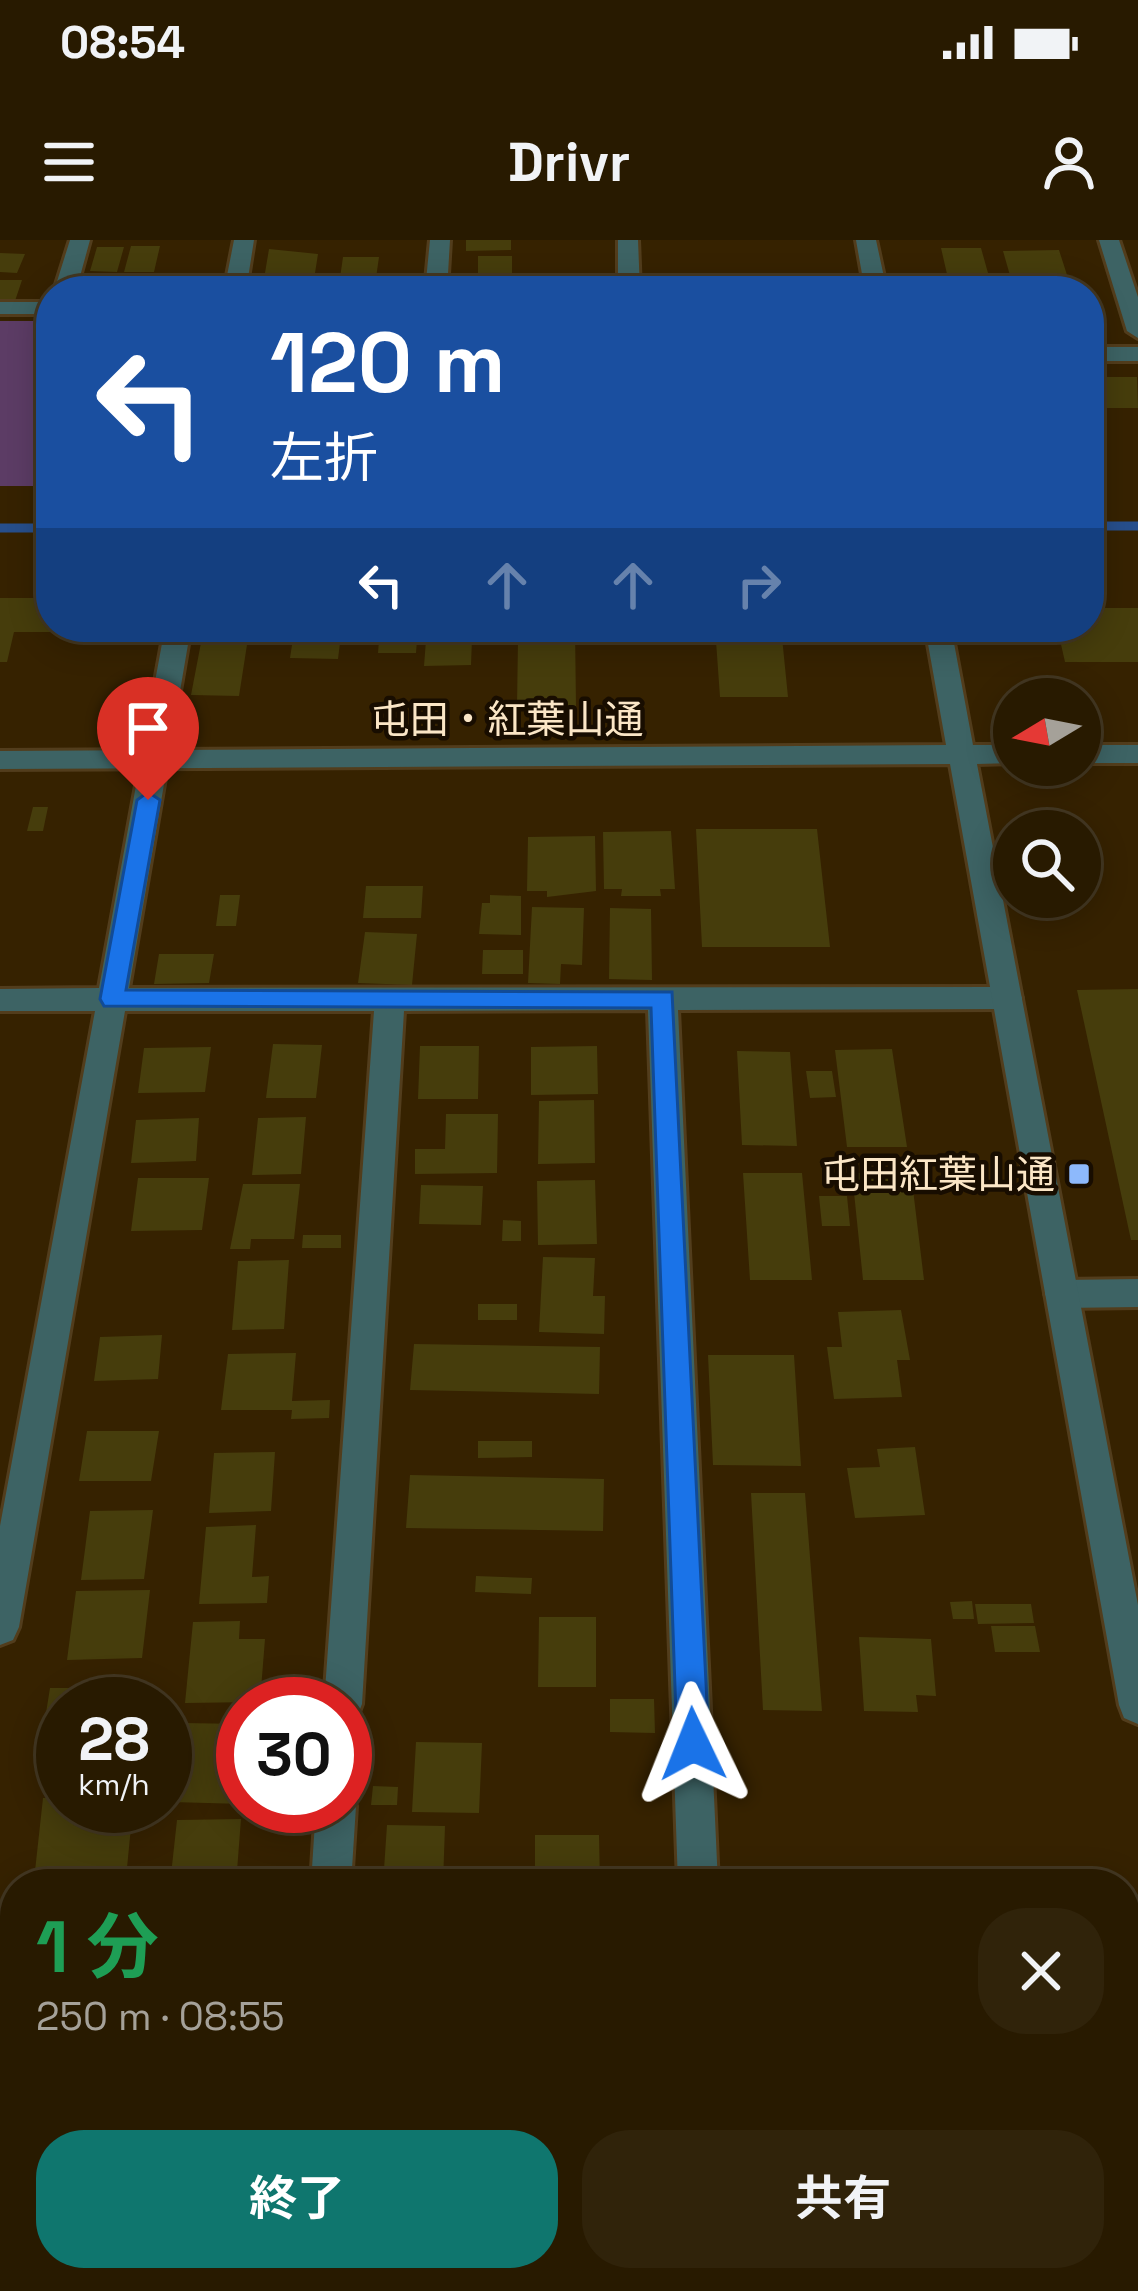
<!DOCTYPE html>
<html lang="ja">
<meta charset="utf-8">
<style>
:root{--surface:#281a00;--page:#30230a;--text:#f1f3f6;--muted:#a5a199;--line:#443822;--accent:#0f766e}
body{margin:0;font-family:"Space Grotesk","Noto Sans JP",sans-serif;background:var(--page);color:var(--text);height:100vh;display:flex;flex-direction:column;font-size:45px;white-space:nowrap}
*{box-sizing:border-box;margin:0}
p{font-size:39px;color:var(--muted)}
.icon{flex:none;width:66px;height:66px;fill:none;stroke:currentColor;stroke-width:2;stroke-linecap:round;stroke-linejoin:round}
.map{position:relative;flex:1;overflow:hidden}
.details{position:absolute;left:0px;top:1629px;width:1140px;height:423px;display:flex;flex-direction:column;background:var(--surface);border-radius:48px 48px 0 0;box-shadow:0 6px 30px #0003,0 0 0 3px var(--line)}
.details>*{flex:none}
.top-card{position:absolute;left:36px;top:36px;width:1068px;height:366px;border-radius:48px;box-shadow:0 6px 30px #0003,0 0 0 3px var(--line);background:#1a4fa0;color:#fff;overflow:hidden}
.needle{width:78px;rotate:260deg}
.tools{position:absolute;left:993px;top:438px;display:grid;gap:24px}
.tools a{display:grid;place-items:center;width:108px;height:108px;border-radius:50%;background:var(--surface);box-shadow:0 6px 30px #0003,0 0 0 3px var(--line);font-size:60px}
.speed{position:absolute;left:36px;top:1437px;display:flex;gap:24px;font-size:60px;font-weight:700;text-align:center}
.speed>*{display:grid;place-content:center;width:156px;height:156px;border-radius:50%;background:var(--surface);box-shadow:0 6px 30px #0003,0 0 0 3px var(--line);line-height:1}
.speed small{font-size:30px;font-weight:400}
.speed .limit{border:18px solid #d22;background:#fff;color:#111}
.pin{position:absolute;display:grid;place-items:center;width:102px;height:102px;color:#fff;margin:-123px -51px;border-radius:50% 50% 50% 0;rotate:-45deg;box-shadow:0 0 12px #0007}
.pin .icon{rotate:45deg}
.me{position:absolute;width:132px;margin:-66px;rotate:358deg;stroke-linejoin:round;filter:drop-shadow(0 0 9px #0008)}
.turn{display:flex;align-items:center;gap:42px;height:252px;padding:0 36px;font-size:54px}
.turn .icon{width:156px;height:156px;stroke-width:2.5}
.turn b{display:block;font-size:84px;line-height:102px}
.lanes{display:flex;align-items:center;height:114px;padding:0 36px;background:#0003;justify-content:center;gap:60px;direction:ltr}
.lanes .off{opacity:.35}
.round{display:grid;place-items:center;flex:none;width:126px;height:126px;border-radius:48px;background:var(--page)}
.headline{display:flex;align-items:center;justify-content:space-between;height:204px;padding:0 36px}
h1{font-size:72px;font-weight:700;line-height:90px;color:#1e9e55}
.action{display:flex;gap:24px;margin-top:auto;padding:24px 36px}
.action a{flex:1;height:138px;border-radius:48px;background:var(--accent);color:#fff;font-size:48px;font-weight:700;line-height:138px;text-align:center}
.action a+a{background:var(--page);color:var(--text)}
.status{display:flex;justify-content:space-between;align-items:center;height:84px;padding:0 60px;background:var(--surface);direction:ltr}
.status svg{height:33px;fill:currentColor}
header{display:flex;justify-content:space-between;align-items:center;height:156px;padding:0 36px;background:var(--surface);font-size:54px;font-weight:700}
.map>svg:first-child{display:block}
</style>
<div class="status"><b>08:54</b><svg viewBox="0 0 49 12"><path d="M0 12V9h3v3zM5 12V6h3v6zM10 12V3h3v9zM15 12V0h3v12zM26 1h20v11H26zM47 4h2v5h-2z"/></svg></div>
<header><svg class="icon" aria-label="menu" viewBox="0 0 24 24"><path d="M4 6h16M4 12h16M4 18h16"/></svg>Drivr<svg class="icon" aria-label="person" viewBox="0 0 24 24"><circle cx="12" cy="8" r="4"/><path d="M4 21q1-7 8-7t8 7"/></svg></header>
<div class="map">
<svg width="1138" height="2051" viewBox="0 0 1138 2051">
<rect width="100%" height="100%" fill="#362200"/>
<!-- green -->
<path fill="#5c3c65" d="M0,81H51V246H0Z"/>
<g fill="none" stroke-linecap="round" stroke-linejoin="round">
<!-- stream -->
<path stroke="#274f8c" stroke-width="9" d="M1089,286H1138
M0,288H51"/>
</g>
<!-- building -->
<path fill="#463d0c" d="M466,0H511V10L466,11Z
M131,6H160L154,32H124Z
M97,7H124L117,32L90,31Z
M941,8H981L988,33L947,34Z
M269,9L318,14L315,33H265Z
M1059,10L1068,38L1011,39L1003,11Z
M0,13L25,14L17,33L0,32Z
M478,16H512V38H478Z
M343,17H379L376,38H340Z
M148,35L145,51H100L104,36Z
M947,38L984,39L987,51H950Z
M0,40H22L15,61H0Z
M326,44V51H262L263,45Z
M1089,137H1137L1138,168H1089Z
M0,358H51V387H66L64,392H14L7,422H0Z
M1089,368H1138V422H1065L1060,400H1048L1045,387H1089Z
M204,387H342L338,419L290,418L294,392H249L239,456L191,455Z
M380,387H418L416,413H378Z
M427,387H575L576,466H517L518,399H472L471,425L424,426Z
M715,387H781L788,457H720Z
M33,567H48L43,591H27Z
M696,589H817L830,707H702Z
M671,591L675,649H660L661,656H621L622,649H604L603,592Z
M595,596L596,651L547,657V651H527L528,597Z
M366,646H423L421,678H363Z
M220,655H240L236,686H216Z
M490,655L521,656V695L479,694L482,663H490Z
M532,667L584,668L582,725L561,724L560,744L528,743Z
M610,668L651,669L652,740L609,739Z
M365,692L417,694L412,745L358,743Z
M483,710H523V734H482Z
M159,714H214L209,743L154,744Z
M1138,749V1000H1131L1077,750Z
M273,804L322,805L316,858H266Z
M420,806H479L478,859H418Z
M597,806L598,854L531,855V807Z
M211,807L205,852L138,853L144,808Z
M892,809L907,907H847L835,810Z
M737,811L790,812L797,906L742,905Z
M806,831H832L836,857L810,858Z
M594,860L595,923L538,924L539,861Z
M446,874H498L497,933L415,934V909H445Z
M306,877L301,934L252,935L258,878Z
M199,878L196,921L131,923L136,880Z
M743,933H802L812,1040H750Z
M852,933H911L924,1040H863Z
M138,938H209L202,990L131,991Z
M595,940L597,1004L538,1005L537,941Z
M243,944H300L294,999H251L250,1009H230Z
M421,945L483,946L481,985L419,984Z
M819,956H847L850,986H822Z
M503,980L521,981V1001H502Z
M303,995H341V1008H302Z
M543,1017L595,1018L593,1056H605L604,1094L539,1092Z
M289,1020L284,1089L232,1090L238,1021Z
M478,1064H517V1080H478Z
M901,1070L910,1120H897L902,1157L834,1159L827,1107H842L838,1072Z
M162,1095L158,1139L94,1141L100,1097Z
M414,1104L600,1107L599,1154L410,1150Z
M296,1113L292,1161L330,1160L329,1178L291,1179L292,1170H221L228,1114Z
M708,1115H794L801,1226L713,1225Z
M87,1191H159L151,1241H79Z
M478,1201H532V1217L478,1218Z
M915,1207L925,1275L855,1278L847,1228L880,1227L877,1209Z
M275,1212L271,1271L209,1273L214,1213Z
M410,1235L604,1239L603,1291L406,1288Z
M751,1253H805L822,1471L763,1470Z
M153,1270L144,1339L81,1340L90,1271Z
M256,1285L252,1337L269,1336L267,1363L199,1364L206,1287Z
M476,1336L532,1338L531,1354L475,1352Z
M150,1350L142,1418L67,1420L76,1351Z
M972,1361L974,1379H953L950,1362Z
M975,1364H1031L1034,1383L978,1384Z
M539,1377H596V1447H538Z
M240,1381L239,1399H265L260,1462L185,1463L193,1382Z
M991,1386H1035L1040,1412H995Z
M859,1397L931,1399L936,1456L916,1455L918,1472L864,1471Z
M50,1448H128L126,1464H63V1523H38Z
M610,1459H654L655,1493L610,1492Z
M183,1483L243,1484V1564L171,1562Z
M416,1502L482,1503L479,1573L412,1572Z
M373,1546L398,1547L397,1565H371Z
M63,1557V1566H133L127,1628L35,1631L43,1558Z
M241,1579L236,1644H170L177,1580Z
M387,1585L445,1586L443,1644H383Z
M535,1595H599L600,1644H535Z
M0,1780H15V1880H0Z
M9,1897H15V2023H0V1952Z"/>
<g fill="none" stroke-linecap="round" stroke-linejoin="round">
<defs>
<path id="minor" d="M70,0H90L76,51H54Z
M234,0H254L246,51H224Z
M430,0H450L447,51H425Z
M618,0H638L640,51H618Z
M1099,0H1119L1138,57V98L1127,91Z
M0,62H51V74H0Z
M1089,107H1138V121H1089Z
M165,387H191L129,748L1007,747L1018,750L1022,758L1018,766L1007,769L678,770L718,1644H678L648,770L404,771L362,1464L357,1477L345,1482V1464H324L374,771H125L19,1387L13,1400L0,1405V1286L95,771H0V749L99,748Z
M1138,1039V1067L1062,1068L1050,1064L1045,1054L1050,1044L1062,1040Z
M345,1550L356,1566L351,1644H311L316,1566H345Z
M282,2037H328L327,2051H281Z
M691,2037H737V2051H691Z"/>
<path id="tertiary" d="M856,0H876L887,51H865Z
M925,387H951L973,505H1014V523L977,524L1138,1365V1484L1124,1478L1119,1465L950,524L0,529V511L946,505Z
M1080,505H1138V523H1080Z"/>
</defs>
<!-- minor casing -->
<use href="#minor" stroke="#523d1c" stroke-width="6"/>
<!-- tertiary casing -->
<use href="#tertiary" stroke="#523d1c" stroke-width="6"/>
<!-- minor -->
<use href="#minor" fill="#3d6364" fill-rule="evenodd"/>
<!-- tertiary -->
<use href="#tertiary" fill="#3d6364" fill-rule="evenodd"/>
</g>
<!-- route -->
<path fill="#1a73e8" stroke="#114b97" stroke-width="3" d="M148,552L160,560L126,750L672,752L709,1504L704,1515L693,1520L681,1515L677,1504L651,768L104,766L100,759L137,560Z"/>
<!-- markers -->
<rect fill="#8db9fc" stroke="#180d00" stroke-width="4.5" x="1067" y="922" width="24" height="24" rx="6"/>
<g text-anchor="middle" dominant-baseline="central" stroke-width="9" stroke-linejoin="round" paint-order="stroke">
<!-- street labels -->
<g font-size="39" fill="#fbe6c6" stroke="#180d00">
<text x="507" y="479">屯田・紅葉山通</text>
</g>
<!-- poi labels -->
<g font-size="39" fill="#fbe6c6" stroke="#180d00" text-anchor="end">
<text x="1055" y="934">屯田紅葉山通</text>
</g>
</g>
</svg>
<div class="tools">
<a><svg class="needle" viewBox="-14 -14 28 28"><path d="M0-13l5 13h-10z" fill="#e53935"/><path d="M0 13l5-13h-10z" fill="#a5a199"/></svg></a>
<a><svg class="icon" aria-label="search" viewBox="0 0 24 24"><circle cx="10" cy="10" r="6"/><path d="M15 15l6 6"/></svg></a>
</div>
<div class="speed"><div>28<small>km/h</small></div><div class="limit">30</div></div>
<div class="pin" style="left:148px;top:560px;background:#d93025"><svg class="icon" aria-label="arrive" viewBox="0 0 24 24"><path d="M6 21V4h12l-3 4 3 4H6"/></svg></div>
<svg class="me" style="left:693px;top:1504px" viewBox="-20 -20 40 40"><path d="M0-17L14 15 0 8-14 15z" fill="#1a73e8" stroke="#fff" stroke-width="4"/></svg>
<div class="top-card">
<div class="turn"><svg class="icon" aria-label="left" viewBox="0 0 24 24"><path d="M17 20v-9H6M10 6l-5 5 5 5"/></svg><div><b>120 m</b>左折</div></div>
<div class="lanes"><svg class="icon" aria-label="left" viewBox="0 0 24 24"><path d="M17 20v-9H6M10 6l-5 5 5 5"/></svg><svg class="icon off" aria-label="ahead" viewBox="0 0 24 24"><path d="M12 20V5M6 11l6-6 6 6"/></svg><svg class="icon off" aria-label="ahead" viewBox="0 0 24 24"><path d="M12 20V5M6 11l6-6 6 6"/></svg><svg class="icon off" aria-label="right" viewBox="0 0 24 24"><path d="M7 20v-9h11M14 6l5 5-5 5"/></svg></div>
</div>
<section class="details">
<div class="headline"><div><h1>1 分</h1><p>250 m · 08:55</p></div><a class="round"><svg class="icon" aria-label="close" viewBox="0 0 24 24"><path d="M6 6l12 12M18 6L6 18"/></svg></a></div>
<div class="action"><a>終了</a><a>共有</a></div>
</section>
</div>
